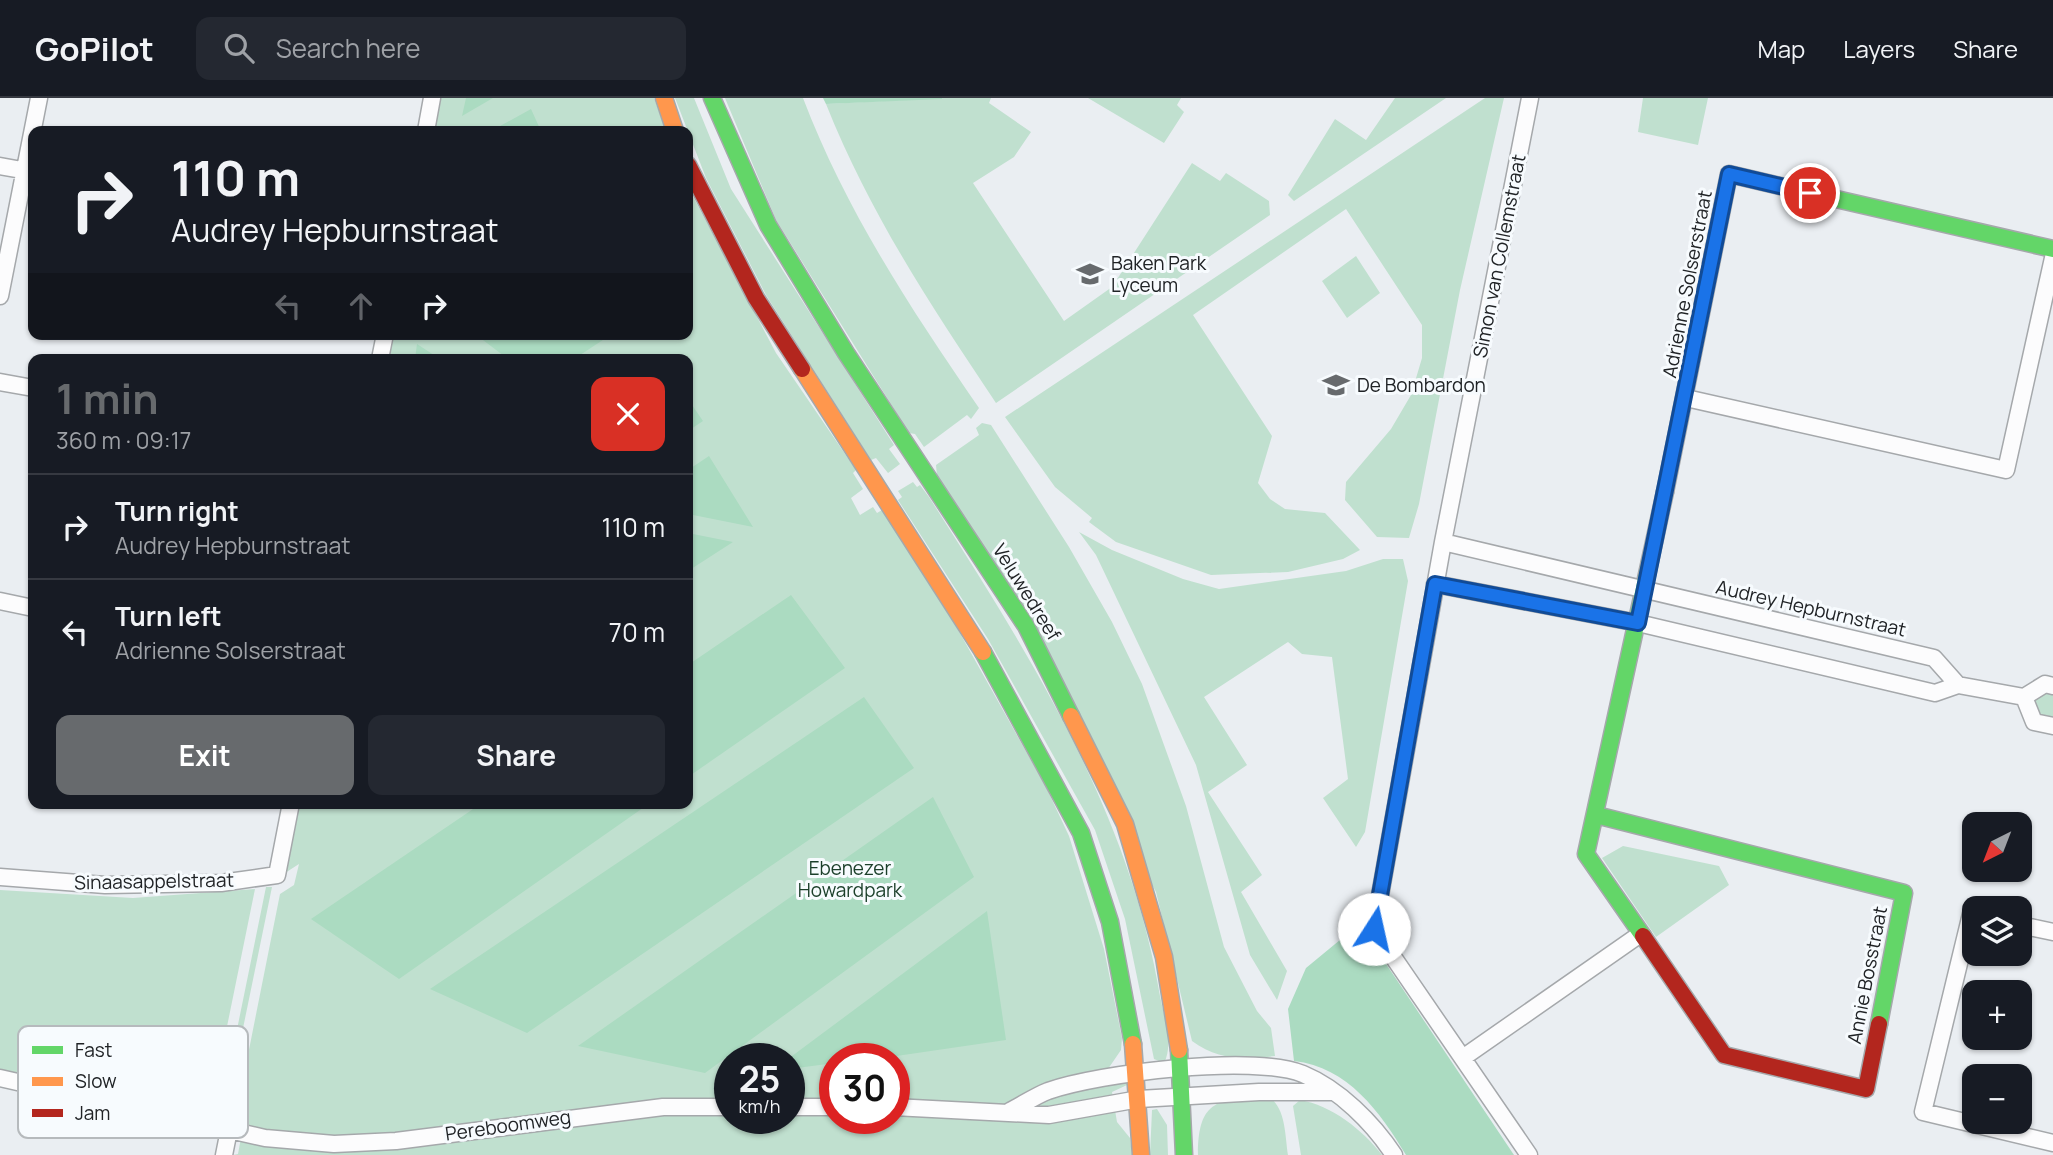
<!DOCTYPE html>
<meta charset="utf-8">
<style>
:root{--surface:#171b24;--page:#242831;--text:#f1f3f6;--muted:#9ea1a6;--line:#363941;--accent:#676a6d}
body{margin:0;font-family:Manrope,sans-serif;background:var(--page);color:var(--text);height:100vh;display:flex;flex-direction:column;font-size:26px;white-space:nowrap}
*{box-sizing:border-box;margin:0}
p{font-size:23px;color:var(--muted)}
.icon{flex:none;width:38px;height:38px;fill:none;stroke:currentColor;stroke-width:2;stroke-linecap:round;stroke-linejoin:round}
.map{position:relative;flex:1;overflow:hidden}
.details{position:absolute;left:28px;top:256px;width:665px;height:455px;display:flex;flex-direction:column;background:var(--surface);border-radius:14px;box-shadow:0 2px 5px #0004}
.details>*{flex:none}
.top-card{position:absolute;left:28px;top:28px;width:665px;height:214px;border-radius:14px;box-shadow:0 2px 5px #0004;background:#171b24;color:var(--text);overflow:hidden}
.needle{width:46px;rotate:222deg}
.fabs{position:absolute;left:1962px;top:714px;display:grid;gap:14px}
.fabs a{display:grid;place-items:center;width:70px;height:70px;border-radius:14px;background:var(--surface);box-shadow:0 2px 5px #0004;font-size:35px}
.speed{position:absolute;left:714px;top:945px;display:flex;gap:14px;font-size:35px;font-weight:700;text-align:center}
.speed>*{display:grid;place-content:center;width:91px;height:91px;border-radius:50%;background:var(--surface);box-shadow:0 2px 5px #0004;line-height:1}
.speed small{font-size:18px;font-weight:400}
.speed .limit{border:10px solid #d22;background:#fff;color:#111}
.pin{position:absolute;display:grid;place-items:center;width:60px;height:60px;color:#fff;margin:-30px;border:4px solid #fff;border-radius:50%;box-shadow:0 2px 7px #0007}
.me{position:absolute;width:77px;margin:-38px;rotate:10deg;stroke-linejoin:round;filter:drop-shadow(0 0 5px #0008)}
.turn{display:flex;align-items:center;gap:24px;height:147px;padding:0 28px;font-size:32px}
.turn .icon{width:91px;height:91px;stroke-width:2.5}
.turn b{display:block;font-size:49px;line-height:60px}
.lanes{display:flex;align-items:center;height:66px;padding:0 28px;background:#0003;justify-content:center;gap:35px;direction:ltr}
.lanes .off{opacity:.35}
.round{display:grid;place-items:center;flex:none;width:74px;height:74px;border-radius:14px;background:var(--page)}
.overview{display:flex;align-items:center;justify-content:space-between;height:119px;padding:0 28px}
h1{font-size:42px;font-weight:700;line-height:52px;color:var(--accent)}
.button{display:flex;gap:14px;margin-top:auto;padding:14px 28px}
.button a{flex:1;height:80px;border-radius:14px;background:var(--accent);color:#fff;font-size:28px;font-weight:700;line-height:80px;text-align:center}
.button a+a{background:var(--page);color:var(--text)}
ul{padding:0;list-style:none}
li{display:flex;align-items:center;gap:21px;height:105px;padding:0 28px;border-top:2px solid var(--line)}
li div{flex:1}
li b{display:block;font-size:26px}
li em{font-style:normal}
header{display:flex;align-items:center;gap:42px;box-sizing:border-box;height:98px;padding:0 35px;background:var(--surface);border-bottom:2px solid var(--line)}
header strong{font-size:33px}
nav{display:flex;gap:38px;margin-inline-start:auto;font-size:24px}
.search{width:490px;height:63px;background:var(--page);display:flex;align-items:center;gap:18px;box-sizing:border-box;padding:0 24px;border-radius:14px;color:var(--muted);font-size:26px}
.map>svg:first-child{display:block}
</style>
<header>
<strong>GoPilot</strong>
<div class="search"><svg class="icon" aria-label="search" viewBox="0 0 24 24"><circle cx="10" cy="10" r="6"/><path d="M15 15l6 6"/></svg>Search here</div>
<nav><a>Map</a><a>Layers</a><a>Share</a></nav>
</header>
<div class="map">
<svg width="2053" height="1057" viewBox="0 0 2053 1057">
<rect width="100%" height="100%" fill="#eaeef2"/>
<!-- green -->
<path fill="#c0e0cf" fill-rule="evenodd" d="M441,0H654L666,33H435Z
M675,0H694L731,91L894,347L889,351L900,366L888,375L876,360L871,362L766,197L706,80Z
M725,0H803C846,113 911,211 979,310L971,321L967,317L924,349L915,336L909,335L776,122Z
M942,0H991L989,5L1031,34L1014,59L973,85L1064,223L1112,189L1192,65L1220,83L1226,75L1269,103L1270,117L996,305C930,206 870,116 826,6Z
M1088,0H1181L1177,7L1184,14L1164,45Z
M1395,0H1446L1294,103L1288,97L1335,21L1366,42Z
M1485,0H1504L1460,192L1419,406L1409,440L1377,439L1345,402L1346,384L1391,331L1411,297L1422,260V227L1346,111L1193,217L1272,338L1258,385L1270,401L1285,411L1325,415L1360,452L1343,461L1288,474L1211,477L1116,444L1089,424L1092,420L1055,389L1005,319Z
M1643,0H1708L1698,47L1638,34Z
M688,89L776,255L856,372L853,375L863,391L851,400L860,417L873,409L877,415L882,412L957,530L1046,689L1069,738L1104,851L1122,940L1121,952L1108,971L1110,984L1125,982L1127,987L1112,994L1117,1024L1130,1040L1132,1057H233L238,1056L243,1029L234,1027L280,796L294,787L299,766L285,775L299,705H688V261H389L394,236H688ZM730,961H789V1020H730ZM835,961H894V1020H835Z
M1356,158L1380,195L1347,220L1322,183Z
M982,325L991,327L1069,449L1112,524L1142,586L1186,708L1224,849L1257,913L1271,930L1275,958C1244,962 1218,962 1192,943L1156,794L937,378L936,367L979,337L976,330Z
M913,384L917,389L920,387L929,399C1029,556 1129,712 1160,898C1164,919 1174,946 1164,965L1154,961L1125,821L1095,732L988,541L898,402L902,399L898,393Z
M1079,434L1112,452L1183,481L1219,491L1346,473L1383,461H1403L1408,483L1365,734L1356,749L1323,700L1348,681L1332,559L1302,556L1288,544L1204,599L1247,667L1208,694L1262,777L1241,794L1287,873L1277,902L1250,857L1196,667L1096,457Z
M2044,595L2053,597V622L2039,618L2031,604Z
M1623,748L1719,768L1729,787L1656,839L1602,760Z
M266,789H272L225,1018L219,1020Z
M255,791L209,1017L0,972V792L133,800Z
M1269,999C1286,1010 1285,1038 1288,1057H1198C1198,1000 1219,1001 1269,999Z
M1300,1002C1331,1007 1363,1032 1382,1057H1301L1293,1008Z
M1157,1011L1167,1027L1168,1057H1150L1152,1012Z"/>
<!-- forest -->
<path fill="#abdbc1" d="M466,0H493L462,18Z
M823,0H942V1L826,6Z
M531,11L541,33H491Z
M475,236H612L574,261H508Z
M417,246L440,261H415Z
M688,301L703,323L688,333Z
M709,358L753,429L688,416V372Z
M688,435L733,444L688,473Z
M791,497L845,570L688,679V567Z
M864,599L914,670L527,935L430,891Z
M933,699L974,779L705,975L578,948Z
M482,705H650L399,881L311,821Z
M987,813L1006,942L876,961H835V965L789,971L788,961Z
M1366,836L1514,1057H1406C1380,1014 1348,969 1294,963L1288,911L1306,870L1346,837Z"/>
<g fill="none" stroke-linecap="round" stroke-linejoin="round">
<defs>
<path id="street" d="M426,33L432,0
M0,68L33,74
M0,198L39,0
M380,261L385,236
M0,284L33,290
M1686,300L2006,372L2053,160
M1443,444L1934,560L1958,587
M1435,486L1638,525L1935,595L1958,587L2024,599L2045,586L2053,588
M0,503L33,510
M2024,599L2034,624L2053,628
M0,779L105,787L221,785L277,777L291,705
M1974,816H1971L1923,1014L2053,1045
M2020,827L2053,834
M1464,959L1639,837
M0,980L265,1040L334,1046L396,1043L663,1009H730
M789,1009H835
M894,1009L1049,1017L1139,1001L1259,994H1330
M1010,1013C1022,1007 1035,998 1048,993C1100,975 1252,956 1303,976C1339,991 1373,1025 1394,1057
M224,1057L229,1032
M1529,1057L1374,831L1443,444L1530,0"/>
<path id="fast" d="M712,0L768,127L846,255L1026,528L1071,618
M1810,95L2053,151
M983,554L1081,735L1110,824L1133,946
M1596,717L1904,795L1879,926
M1643,838L1586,756L1665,394
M1179,952L1184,1057"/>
<path id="slow" d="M664,0L675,33
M802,271L983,554
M1665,394L1729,76L1810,95
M1071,618L1125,726L1164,859L1179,952
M1133,946L1141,1057"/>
<path id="jam" d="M688,67L756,200L802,271
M1643,838L1724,957L1866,991L1879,926"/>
</defs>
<!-- street casing -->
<use href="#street" stroke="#a5a8ab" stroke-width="19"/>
<!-- fast casing -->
<use href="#fast" stroke="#a5a8ab" stroke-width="19"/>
<!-- slow casing -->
<use href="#slow" stroke="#a5a8ab" stroke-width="19"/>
<!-- jam casing -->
<use href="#jam" stroke="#a5a8ab" stroke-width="19"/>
<!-- street -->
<use href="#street" stroke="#fcfcfd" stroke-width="16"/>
<!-- fast -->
<use href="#fast" stroke="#63d668" stroke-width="16"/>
<!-- slow -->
<use href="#slow" stroke="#ff974d" stroke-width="16"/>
<!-- jam -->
<use href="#jam" stroke="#b3261e" stroke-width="16"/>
</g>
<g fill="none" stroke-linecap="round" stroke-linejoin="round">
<defs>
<path id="route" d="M1374,831L1435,486L1638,525L1729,76L1810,95"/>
</defs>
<!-- route casing -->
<use href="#route" stroke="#114b97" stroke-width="18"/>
<!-- route -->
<use href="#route" stroke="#1a73e8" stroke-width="12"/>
</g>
<!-- icons -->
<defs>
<symbol id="school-bare" viewBox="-9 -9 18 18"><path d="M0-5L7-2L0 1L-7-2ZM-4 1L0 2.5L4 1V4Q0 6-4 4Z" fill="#676a6d" stroke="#f7fbfe" stroke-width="2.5" paint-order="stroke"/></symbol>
</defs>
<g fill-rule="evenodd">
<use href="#school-bare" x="1071" y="157" width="38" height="38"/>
<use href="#school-bare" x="1317" y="268" width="38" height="38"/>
</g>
<g text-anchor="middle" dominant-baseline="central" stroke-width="6" stroke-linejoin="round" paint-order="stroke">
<!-- street labels -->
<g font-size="19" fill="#202326" stroke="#f7fbfe">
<text transform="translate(1499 158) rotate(-79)">Simon van Collemstraat</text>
<text transform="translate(1687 186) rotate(-79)">Adrienne Solserstraat</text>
<text transform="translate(1027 494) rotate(58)">Veluwedreef</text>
<text transform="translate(1811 510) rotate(13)">Audrey Hepburnstraat</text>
<text transform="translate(154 783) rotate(-1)">Sinaasappelstraat</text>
<text transform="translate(1867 877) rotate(-79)">Annie Bosstraat</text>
<text transform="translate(508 1027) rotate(-8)">Pereboomweg</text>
</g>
<!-- poi labels -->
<g font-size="19" fill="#202326" stroke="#f7fbfe" text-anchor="start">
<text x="1111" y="165">Baken Park<tspan x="1111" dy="22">Lyceum</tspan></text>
<text x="1357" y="287">De Bombardon</text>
</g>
<!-- park labels -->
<g font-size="19" fill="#1b3f2a" stroke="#f7fbfe">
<text x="850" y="770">Ebenezer<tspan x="850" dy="22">Howardpark</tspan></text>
</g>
</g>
<!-- legend -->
<rect x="18" y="928" width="230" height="112" rx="10" fill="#f7fbfe" stroke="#b6babd" stroke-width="2"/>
<rect x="32" y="948" width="31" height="8" fill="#63d668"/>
<rect x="32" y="979" width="31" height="9" fill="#ff974d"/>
<rect x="32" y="1011" width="31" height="8" fill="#b3261e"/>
<g font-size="19" fill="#202326">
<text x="75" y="959">Fast</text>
<text x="75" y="990">Slow</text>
<text x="75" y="1022">Jam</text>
</g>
</svg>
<div class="fabs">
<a><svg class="needle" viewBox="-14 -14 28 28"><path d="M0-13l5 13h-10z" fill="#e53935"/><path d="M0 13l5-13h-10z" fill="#9ea1a6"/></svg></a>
<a><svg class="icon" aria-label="layers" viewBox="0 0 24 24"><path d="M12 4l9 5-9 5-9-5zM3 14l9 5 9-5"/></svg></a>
<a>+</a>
<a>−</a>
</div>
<div class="speed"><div>25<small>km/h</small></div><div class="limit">30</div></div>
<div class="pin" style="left:1810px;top:95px;background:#d93025"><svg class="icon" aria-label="arrive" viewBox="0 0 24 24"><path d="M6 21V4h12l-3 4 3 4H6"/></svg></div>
<svg class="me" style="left:1374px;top:831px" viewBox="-20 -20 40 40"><circle r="19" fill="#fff"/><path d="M0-13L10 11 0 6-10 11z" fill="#1a73e8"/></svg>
<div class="top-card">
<div class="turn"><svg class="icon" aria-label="right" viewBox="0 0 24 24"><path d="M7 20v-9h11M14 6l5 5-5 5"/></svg><div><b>110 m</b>Audrey Hepburnstraat</div></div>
<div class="lanes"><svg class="icon off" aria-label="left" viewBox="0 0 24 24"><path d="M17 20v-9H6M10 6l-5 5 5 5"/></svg><svg class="icon off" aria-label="ahead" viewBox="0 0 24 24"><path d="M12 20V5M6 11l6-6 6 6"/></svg><svg class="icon" aria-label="right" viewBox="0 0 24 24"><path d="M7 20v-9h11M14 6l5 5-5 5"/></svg></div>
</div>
<section class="details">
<div class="overview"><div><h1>1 min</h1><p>360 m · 09:17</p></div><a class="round" style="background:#d93025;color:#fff"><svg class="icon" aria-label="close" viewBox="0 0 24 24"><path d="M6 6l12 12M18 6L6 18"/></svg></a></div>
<ul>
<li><svg class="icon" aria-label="right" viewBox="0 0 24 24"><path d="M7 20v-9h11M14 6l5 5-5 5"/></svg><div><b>Turn right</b><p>Audrey Hepburnstraat</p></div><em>110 m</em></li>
<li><svg class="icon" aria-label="left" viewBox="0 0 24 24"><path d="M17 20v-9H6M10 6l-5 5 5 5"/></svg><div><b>Turn left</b><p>Adrienne Solserstraat</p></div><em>70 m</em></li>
</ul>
<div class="button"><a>Exit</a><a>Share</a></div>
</section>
</div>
